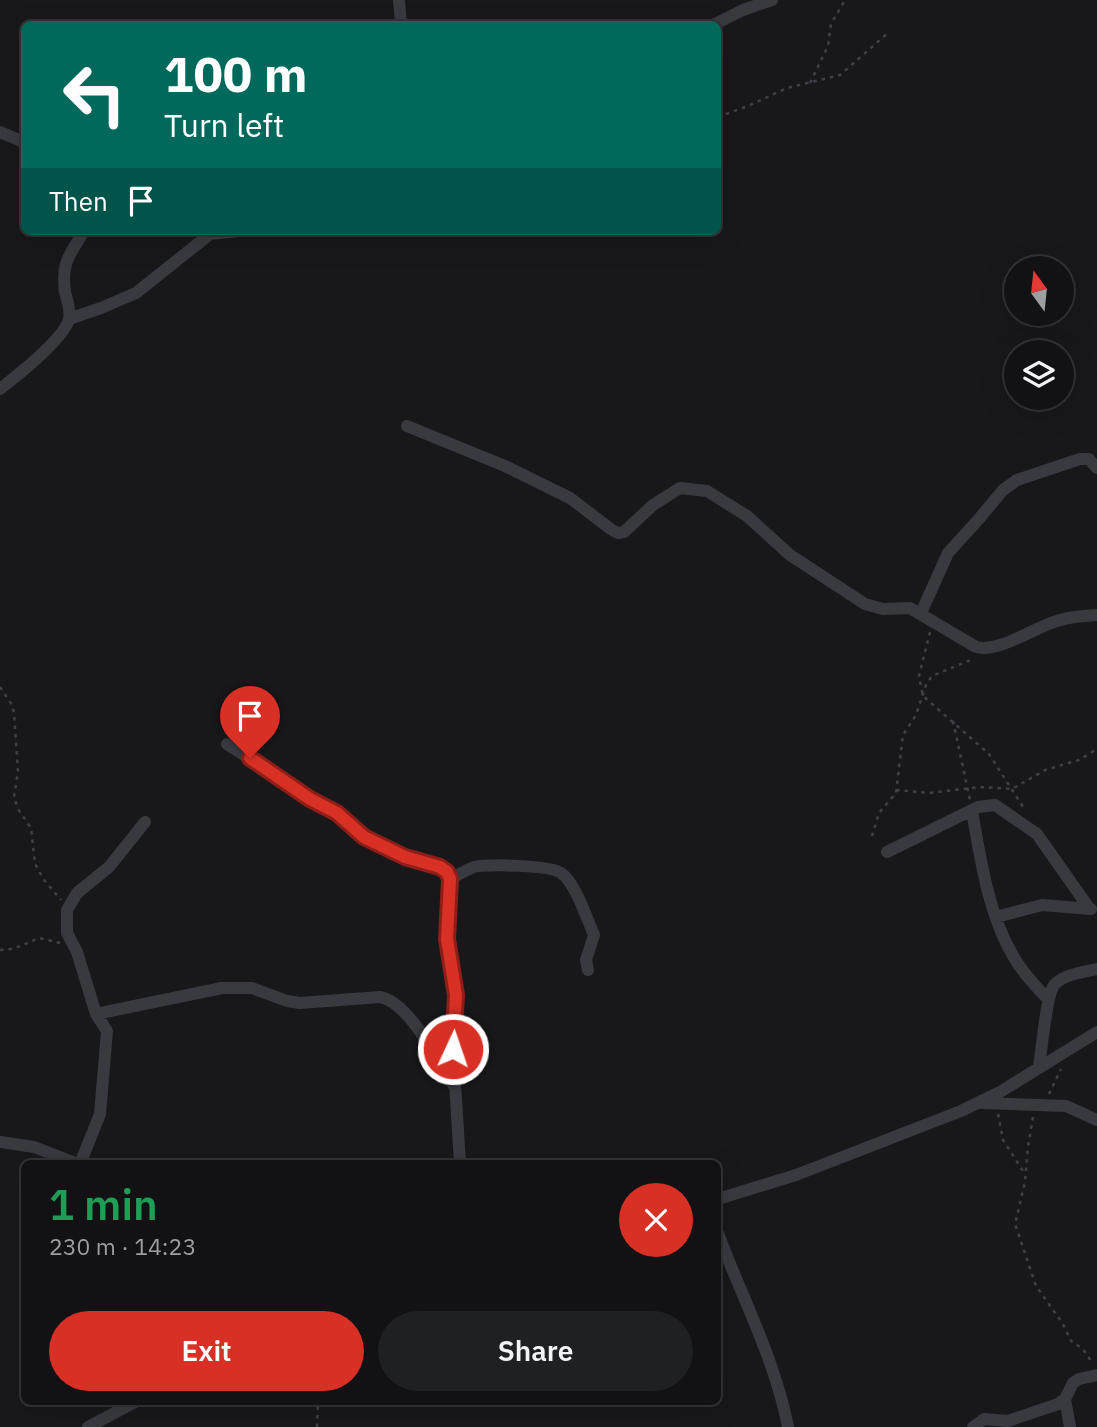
<!DOCTYPE html>
<meta charset="utf-8">
<style>
:root{--surface:#121214;--page:#1f2022;--text:#f1f3f6;--muted:#9c9ea0;--line:#313234;--accent:#d93025}
body{margin:0;font-family:"IBM Plex Sans",sans-serif;background:var(--page);color:var(--text);height:100vh;display:flex;flex-direction:column;font-size:26px;white-space:nowrap}
*{box-sizing:border-box;margin:0}
p{font-size:23px;color:var(--muted)}
.icon{flex:none;width:38px;height:38px;fill:none;stroke:currentColor;stroke-width:2;stroke-linecap:round;stroke-linejoin:round}
.map{position:relative;flex:1;overflow:hidden}
.panel{position:absolute;left:21px;top:1160px;width:700px;height:245px;display:flex;flex-direction:column;background:var(--surface);border-radius:10px;box-shadow:0 7px 28px #0002,0 0 0 2px var(--line)}
.panel>*{flex:none}
.top-card{position:absolute;left:21px;top:21px;width:700px;height:214px;border-radius:10px;box-shadow:0 7px 28px #0002,0 0 0 2px var(--line);background:#00695c;color:#fff;overflow:hidden}
.needle{width:46px;rotate:345deg}
.fabs{position:absolute;left:1004px;top:256px;display:grid;gap:14px}
.fabs a{display:grid;place-items:center;width:70px;height:70px;border-radius:50%;background:var(--surface);box-shadow:0 7px 28px #0002,0 0 0 2px var(--line);font-size:35px}
.pin{position:absolute;display:grid;place-items:center;width:60px;height:60px;color:#fff;margin:-72px -30px;border-radius:50% 50% 50% 0;rotate:-45deg;box-shadow:0 0 7px #0007}
.pin .icon{rotate:45deg}
.me{position:absolute;width:77px;margin:-38px;rotate:3deg;stroke-linejoin:round;filter:drop-shadow(0 0 5px #0008)}
.turn{display:flex;align-items:center;gap:24px;height:147px;padding:0 28px;font-size:32px}
.turn .icon{width:91px;height:91px;stroke-width:2.5}
.turn b{display:block;font-size:49px;line-height:60px}
.then{display:flex;align-items:center;height:66px;padding:0 28px;background:#0003;gap:14px;font-size:26px}
.round{display:grid;place-items:center;flex:none;width:74px;height:74px;border-radius:37px;background:var(--page)}
.headline{display:flex;align-items:center;justify-content:space-between;height:119px;padding:0 28px}
h1{font-size:42px;font-weight:600;line-height:52px;color:#1e9e55}
.cta{display:flex;gap:14px;margin-top:auto;padding:14px 28px}
.cta a{flex:1;height:80px;border-radius:42px;background:var(--accent);color:#fff;font-size:28px;font-weight:600;line-height:80px;text-align:center}
.cta a+a{background:var(--page);color:var(--text)}
.map>svg:first-child{display:block}
</style>
<div class="map">
<svg width="1097" height="1427" viewBox="0 0 1097 1427">
<rect width="100%" height="100%" fill="#18181a"/>
<g fill="none" stroke-linecap="round" stroke-linejoin="round">
<!-- path -->
<path stroke="#3e4147" stroke-width="2.5" stroke-dasharray="3.5 5" stroke-linecap="butt" d="M810,83L828,46L831,24L845,0
M718,117L748,106L787,88L840,75L889,32
M930,632L919,676L923,696L989,754L1025,810
M0,687L12,705L14,713L18,771L14,797L18,809L31,828L35,864L44,880L61,900
M953,721L970,800
M896,790L929,793L980,787L1012,789L1045,770L1079,760L1097,749
M872,836L879,813L896,793L903,735L916,715L926,685L932,676L973,659
M0,950L13,949L39,938L60,943
M1049,1094L1061,1069
M998,1114L1003,1140L1025,1174
M1033,1117L1028,1146L1025,1182L1015,1224L1036,1286L1063,1324L1071,1341L1083,1349L1093,1364
M317,1427L318,1402"/>
<!-- street -->
<path stroke="#383a40" stroke-width="12" d="M399,0L401,24
M715,24L743,10L772,0
M0,132L24,142
M69,319L101,308L136,293L210,234L239,231
M0,389C18,375 64,339 69,319C71,309 67,301 65,292C61,261 70,255 84,231
M407,426L505,466L570,498L612,530L618,533L624,532L653,505L680,488L707,491L747,516L790,555L865,604L883,609L910,608L976,647C998,653 1032,629 1054,622C1067,617 1082,616 1097,615
M921,613L948,553L978,520L1003,490L1017,480L1080,459H1089L1097,468
M227,744C255,761 281,780 308,798C317,803 328,808 337,813C356,825 368,840 389,850C408,860 442,857 450,879L447,939L456,995L453,1049L460,1164
M972,811C980,856 988,912 1011,952C1020,970 1034,985 1048,999
M887,852L978,807L995,805L1037,834L1089,908
M450,879C458,875 466,870 474,867C488,864 550,865 561,873C575,882 587,919 594,935L586,960L588,970
M996,917L1042,905L1091,909
M96,1014L222,988H252L287,1001L300,1003L380,997C409,1002 438,1061 454,1086
M1039,1066C1042,1050 1046,993 1055,984C1065,974 1084,972 1097,969
M981,1103L1066,1106L1097,1120
M0,1142L34,1147L78,1164
M80,1164L100,1114L107,1031L96,1014L77,952L67,933V910L77,893L109,867L145,822
M718,1199L796,1175L961,1111L1000,1092L1097,1032
M718,1233C742,1298 775,1359 788,1427
M1065,1399L1070,1427
M88,1427L135,1402
M973,1427L984,1419L1008,1421L1058,1404L1065,1399L1073,1383L1079,1379L1097,1375"/>
</g>
<g fill="none" stroke-linecap="round" stroke-linejoin="round">
<defs>
<path id="route" d="M250,758L310,799L337,813L364,837L405,857L440,867L447,872L450,879L447,939L456,995L453,1049"/>
</defs>
<!-- route casing -->
<use href="#route" stroke="#8d1f18" stroke-width="18"/>
<!-- route -->
<use href="#route" stroke="#d93025" stroke-width="12"/>
</g>
</svg>
<div class="fabs">
<a><svg class="needle" viewBox="-14 -14 28 28"><path d="M0-13l5 13h-10z" fill="#e53935"/><path d="M0 13l5-13h-10z" fill="#9c9ea0"/></svg></a>
<a><svg class="icon" aria-label="layers" viewBox="0 0 24 24"><path d="M12 4l9 5-9 5-9-5zM3 14l9 5 9-5"/></svg></a>
</div>
<div class="pin" style="left:250px;top:758px;background:#d93025"><svg class="icon" aria-label="arrive" viewBox="0 0 24 24"><path d="M6 21V4h12l-3 4 3 4H6"/></svg></div>
<svg class="me" style="left:453px;top:1049px" viewBox="-20 -20 40 40"><circle r="17" fill="#d93025" stroke="#fff" stroke-width="3"/><path d="M0-11L8 9 0 5-8 9z" fill="#fff"/></svg>
<div class="top-card">
<div class="turn"><svg class="icon" aria-label="left" viewBox="0 0 24 24"><path d="M17 20v-9H6M10 6l-5 5 5 5"/></svg><div><b>100 m</b>Turn left</div></div>
<div class="then">Then<svg class="icon" aria-label="arrive" viewBox="0 0 24 24"><path d="M6 21V4h12l-3 4 3 4H6"/></svg></div>
</div>
<section class="panel">
<div class="headline"><div><h1>1 min</h1><p>230 m · 14:23</p></div><a class="round" style="background:#d93025;color:#fff"><svg class="icon" aria-label="close" viewBox="0 0 24 24"><path d="M6 6l12 12M18 6L6 18"/></svg></a></div>
<div class="cta"><a>Exit</a><a>Share</a></div>
</section>
</div>
